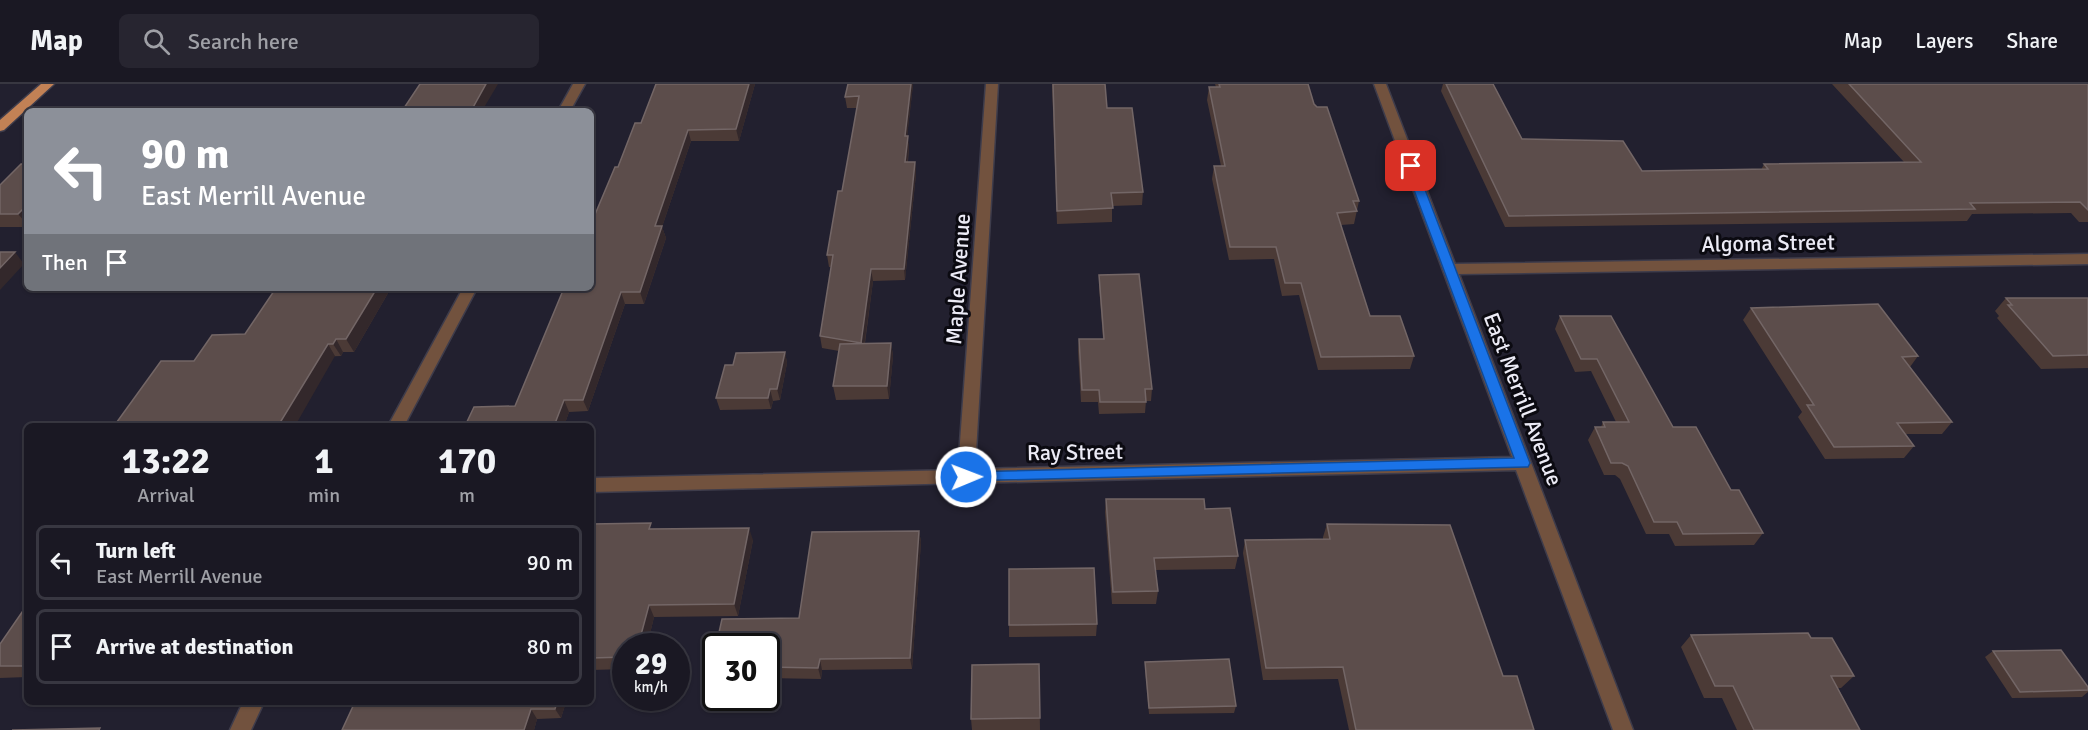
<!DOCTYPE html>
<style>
:root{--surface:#1a1823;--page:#272530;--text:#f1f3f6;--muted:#9fa0a6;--line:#383741}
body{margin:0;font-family:Signika,sans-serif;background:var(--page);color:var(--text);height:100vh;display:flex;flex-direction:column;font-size:22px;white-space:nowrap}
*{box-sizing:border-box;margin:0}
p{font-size:20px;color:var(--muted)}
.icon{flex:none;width:33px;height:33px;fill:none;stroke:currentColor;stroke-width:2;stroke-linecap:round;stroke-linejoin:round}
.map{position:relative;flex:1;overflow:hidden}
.drawer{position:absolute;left:24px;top:339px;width:570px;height:282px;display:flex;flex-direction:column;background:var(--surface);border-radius:9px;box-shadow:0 2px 4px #0004,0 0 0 2px var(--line)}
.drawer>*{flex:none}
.hud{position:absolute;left:24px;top:24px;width:570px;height:183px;border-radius:9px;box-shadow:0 2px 4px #0004,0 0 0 2px var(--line);background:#8c9099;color:#fff;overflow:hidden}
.speed{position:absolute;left:612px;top:549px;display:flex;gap:12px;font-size:30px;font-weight:700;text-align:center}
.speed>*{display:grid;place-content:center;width:78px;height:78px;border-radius:50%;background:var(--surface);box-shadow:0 2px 4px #0004,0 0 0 2px var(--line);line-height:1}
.speed small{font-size:15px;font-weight:400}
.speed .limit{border:3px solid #111;border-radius:9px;background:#fff;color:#111}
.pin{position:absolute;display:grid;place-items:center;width:51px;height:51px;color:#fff;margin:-26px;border-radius:12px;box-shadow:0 3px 9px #0006}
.me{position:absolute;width:66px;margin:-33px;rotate:89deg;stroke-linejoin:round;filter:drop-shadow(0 0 4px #0008)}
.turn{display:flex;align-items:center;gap:21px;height:126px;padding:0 18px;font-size:27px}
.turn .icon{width:78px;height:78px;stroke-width:2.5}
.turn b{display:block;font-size:42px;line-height:51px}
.then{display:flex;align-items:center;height:57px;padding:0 18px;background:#0003;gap:12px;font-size:22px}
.eta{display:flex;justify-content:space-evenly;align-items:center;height:102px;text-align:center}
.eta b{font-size:36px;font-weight:700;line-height:42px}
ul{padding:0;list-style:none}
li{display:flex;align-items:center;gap:18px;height:75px;margin:0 12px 9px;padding:0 6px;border:3px solid var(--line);border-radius:9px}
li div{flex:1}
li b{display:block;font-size:22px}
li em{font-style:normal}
header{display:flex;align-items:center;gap:36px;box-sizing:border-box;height:84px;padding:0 30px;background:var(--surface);border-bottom:2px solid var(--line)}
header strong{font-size:28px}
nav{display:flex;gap:33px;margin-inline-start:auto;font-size:21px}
.search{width:420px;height:54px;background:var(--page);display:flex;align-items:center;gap:15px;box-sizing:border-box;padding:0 21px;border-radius:9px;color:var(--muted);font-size:22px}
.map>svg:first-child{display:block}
</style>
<header>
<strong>Map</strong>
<div class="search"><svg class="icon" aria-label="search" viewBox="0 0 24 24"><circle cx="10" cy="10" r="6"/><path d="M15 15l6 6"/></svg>Search here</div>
<nav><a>Map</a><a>Layers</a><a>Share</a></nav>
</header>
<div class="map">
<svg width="2088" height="646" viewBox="0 0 2088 646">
<rect width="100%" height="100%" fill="#22202f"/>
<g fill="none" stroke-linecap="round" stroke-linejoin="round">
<defs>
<path id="minor" d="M573,0H585L570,27H558Z
M986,0H998L975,385L1512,373L1374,0H1386L1455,180L2088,170V180L1459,190L1633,646H1613L1516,386L591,408V394L958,386Z
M463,204H477L404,342H388Z
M243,618H264L251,646H230Z"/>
<path id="primary" d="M41,0H54L4,46L0,47V36Z"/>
</defs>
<!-- minor casing -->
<use href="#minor" stroke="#3e3c4b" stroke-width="3"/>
<!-- primary casing -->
<use href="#primary" stroke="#3e3c4b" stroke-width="3"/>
<!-- minor -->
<use href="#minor" fill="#72523e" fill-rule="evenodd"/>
<!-- primary -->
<use href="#primary" fill="#c28155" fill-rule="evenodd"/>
</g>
<!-- wall -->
<path fill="#4b3a36" d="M656,0H755L739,57H691L662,143L666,154L644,220H625L588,327L569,328L564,342H465L515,322L618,83L641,39Z
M848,0H913L907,52L909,63L908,78H915L916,90L905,196L873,197L865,259H891L893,272L889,315L836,316L833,302L839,267L822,264L820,252L831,183H829L827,171L842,107L857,24H847L845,13Z
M1052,0H1105L1107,24L1143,108L1142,121L1112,122V138L1057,140Z
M1215,0H1308L1314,20L1359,117L1354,140L1341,141L1370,232L1414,272L1410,285L1318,286L1299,211L1282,212L1274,175L1229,176L1212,95L1214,82H1221L1207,16L1209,3H1216Z
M1443,0H1493L1522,55L1642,87L1761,86L1764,80L1904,78L1832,0H2088V138H2079L2071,129L1972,130L1967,137L1505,143L1441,7Z
M27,80V143H0V101Z
M1099,191L1152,305L1151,317H1146L1145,329L1099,330L1098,318H1081L1078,267L1079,255H1103L1099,202Z
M391,204L354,268H343L341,272L194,277Z
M2006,214H2088V284L2041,285L1997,234L1999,232L1995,227Z
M1751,224L1918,272L1910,283L1952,338L1942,350H1906L1914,362L1904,374L1825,375L1798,333L1802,328L1743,236Z
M1560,232L1673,343L1731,406L1763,449L1754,461L1675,462L1669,450H1646L1620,395L1615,391H1604L1588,356L1595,343H1601L1603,338H1616L1591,287L1575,288L1555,245Z
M785,268L787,279L780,316L773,317L771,325L720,326L716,314L733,281Z
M1106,415L1205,425L1238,472L1235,485L1155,486L1158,507L1156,520H1112L1105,428Z
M591,440L653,445L753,456L738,532L654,533L647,562H626V585L591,586Z
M1327,440L1503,592L1534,646H1349L1338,595L1263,596L1243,469L1245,456L1323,455V453Z
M919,447L921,458L912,585L822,586L821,595L766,594V562L799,534Z
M27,521V593L0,594V560Z
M1097,540L1096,552L1009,553V541Z
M1691,551L1811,554L1854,592L1841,604H1838L1860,646H1737L1722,614H1704L1681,563Z
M716,566V591L712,583Z
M1993,567L2088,603V608L2082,613L2012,614L1985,573Z
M1145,578L1236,622L1234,629L1149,630L1145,584Z
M1039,580L1040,646H972L971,635Z
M355,618H566L561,634L537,635L534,646H342Z"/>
<!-- shaded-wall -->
<path fill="#33282b" d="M486,0H498L482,27H471Z
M749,0H755L739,57L736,45Z
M911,0H913V2L906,63L905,52Z
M688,46L691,57L662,143L666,154L644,220L640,208L655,142Z
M908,52L909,63L906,90L905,78Z
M915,78L916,90L905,196L904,185Z
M27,121V140L18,130Z
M15,168L24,180L0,206V184Z
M871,185L873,197L863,271L861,259Z
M377,204H391L354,268L346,255Z
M621,208L625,220L588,327L583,316Z
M336,255L343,268L341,272L333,260Z
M891,259L893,272L889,315L887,302Z
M328,260L335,272L295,342H278Z
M785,268L787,279L780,316L777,305Z
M770,305L773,317L771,325L768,314Z
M564,316L569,328L564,342H554Z
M749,444L753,456L738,532L734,520Z
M919,447L921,458L912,585L910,574Z
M649,521L654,533L647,562H638Z
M820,575L822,586L821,595L818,584Z
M557,618H566L561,634L555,625Z
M531,625L537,635L534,646H524Z"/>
<!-- building -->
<path fill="#5c4d4b" stroke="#736666" stroke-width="1.5" d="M420,0H486L471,27H402Z
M656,0H749L736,45L688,46L655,142H662L640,208H621L583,316H564L554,342H465L474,323L515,322L564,204H591V140L615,83H618L635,39H641Z
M848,0H911L905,52H908L905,78H915L904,185H871L861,259L820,252L833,171H827L838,107H842L859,12L845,13Z
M1053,0H1105L1107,24H1132L1143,108L1111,109L1113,124L1057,127Z
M1219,0H1308L1314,20L1317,23H1327L1359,117H1353L1357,127L1337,129L1370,232H1400L1414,272L1321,273L1301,199H1285L1276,163H1230L1214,82H1225L1209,3H1220Z
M1446,0H1493L1522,55L1623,57L1642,87L1768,85L1764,80L1921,78L1849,0H2088V126L2080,118L1970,119L1975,125L1509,132Z
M21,80H27V121L18,130H0V101Z
M0,168H15L0,184Z
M1139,190L1152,305H1145L1146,318H1100L1099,306H1082L1079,255H1104L1099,191Z
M276,204H377L346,255H336L333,260H328L278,342H114L161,277H194L212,251L245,250Z
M2006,214H2088V271L2053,272L2008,221H2012Z
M1878,220L1918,272L1902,273L1952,338L1897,339L1914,362L1834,363L1807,321H1814L1751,224Z
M1560,232H1611L1673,343H1696L1731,406H1739L1763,449L1683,450L1677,438H1654L1628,382L1622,379H1611L1595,343H1605L1603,338H1629L1597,275H1581Z
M891,259L887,302H833L840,260Z
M785,268L777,305H770L768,314H716L725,281H733L736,269Z
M1106,415H1204L1205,425L1230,424L1238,472L1154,474L1158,507L1113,508Z
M651,439L649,445L749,444L734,520L649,521L638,562H626V573L591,574V440Z
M1327,440L1450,441L1503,592H1517L1534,646H1356L1343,583L1266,584L1245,456L1330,455Z
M919,447L910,574L820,575L818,584L766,583V562H716L722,535L799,534L812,448Z
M1094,484L1097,540L1009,541V485Z
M27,521V582H0V560Z
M1808,549L1811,554H1832L1854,592H1831L1860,646H1754L1733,602H1715L1691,551Z
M716,566V583H712Z
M2061,566L2088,603V606L2020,608L1993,567Z
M1229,575L1236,622L1149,624L1145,578Z
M1039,580L1040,634L971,635L972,581Z
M355,618H557L555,625H531L524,646H342Z
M100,644L99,646H12H13Z"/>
<!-- route -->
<path fill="#1a73e8" stroke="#114b97" stroke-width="1.5" d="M1411,79L1416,82L1530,379L1528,383L961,397L959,393L961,389L966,388L1514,374L1405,82Z"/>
<g text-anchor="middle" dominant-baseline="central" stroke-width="6" stroke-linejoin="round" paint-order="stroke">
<!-- street labels -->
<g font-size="22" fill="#ecebf6" stroke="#0b0a11">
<text transform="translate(1768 159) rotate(-1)">Algoma Street</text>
<text transform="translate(958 195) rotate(-86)">Maple Avenue</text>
<text transform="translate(1523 315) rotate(69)">East Merrill Avenue</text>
<text transform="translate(1075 368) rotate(-1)">Ray Street</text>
</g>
</g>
</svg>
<div class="speed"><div>29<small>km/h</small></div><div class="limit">30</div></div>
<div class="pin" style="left:1411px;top:82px;background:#d93025"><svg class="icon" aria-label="arrive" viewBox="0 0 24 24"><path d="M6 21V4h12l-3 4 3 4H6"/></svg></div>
<svg class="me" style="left:966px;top:393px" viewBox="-20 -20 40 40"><circle r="17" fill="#1a73e8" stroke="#fff" stroke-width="3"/><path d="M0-11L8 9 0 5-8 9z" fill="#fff"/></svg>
<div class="hud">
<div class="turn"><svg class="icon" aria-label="left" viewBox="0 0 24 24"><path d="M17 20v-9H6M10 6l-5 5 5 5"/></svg><div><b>90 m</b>East Merrill Avenue</div></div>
<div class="then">Then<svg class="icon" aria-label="arrive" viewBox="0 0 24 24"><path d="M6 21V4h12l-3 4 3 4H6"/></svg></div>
</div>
<section class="drawer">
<div class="eta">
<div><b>13:22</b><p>Arrival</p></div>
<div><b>1</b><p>min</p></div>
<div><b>170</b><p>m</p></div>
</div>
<ul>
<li><svg class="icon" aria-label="left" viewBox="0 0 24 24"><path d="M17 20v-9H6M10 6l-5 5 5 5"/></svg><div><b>Turn left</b><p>East Merrill Avenue</p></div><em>90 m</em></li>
<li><svg class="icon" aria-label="arrive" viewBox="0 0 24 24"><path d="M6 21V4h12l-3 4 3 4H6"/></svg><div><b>Arrive at destination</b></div><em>80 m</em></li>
</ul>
</section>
</div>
